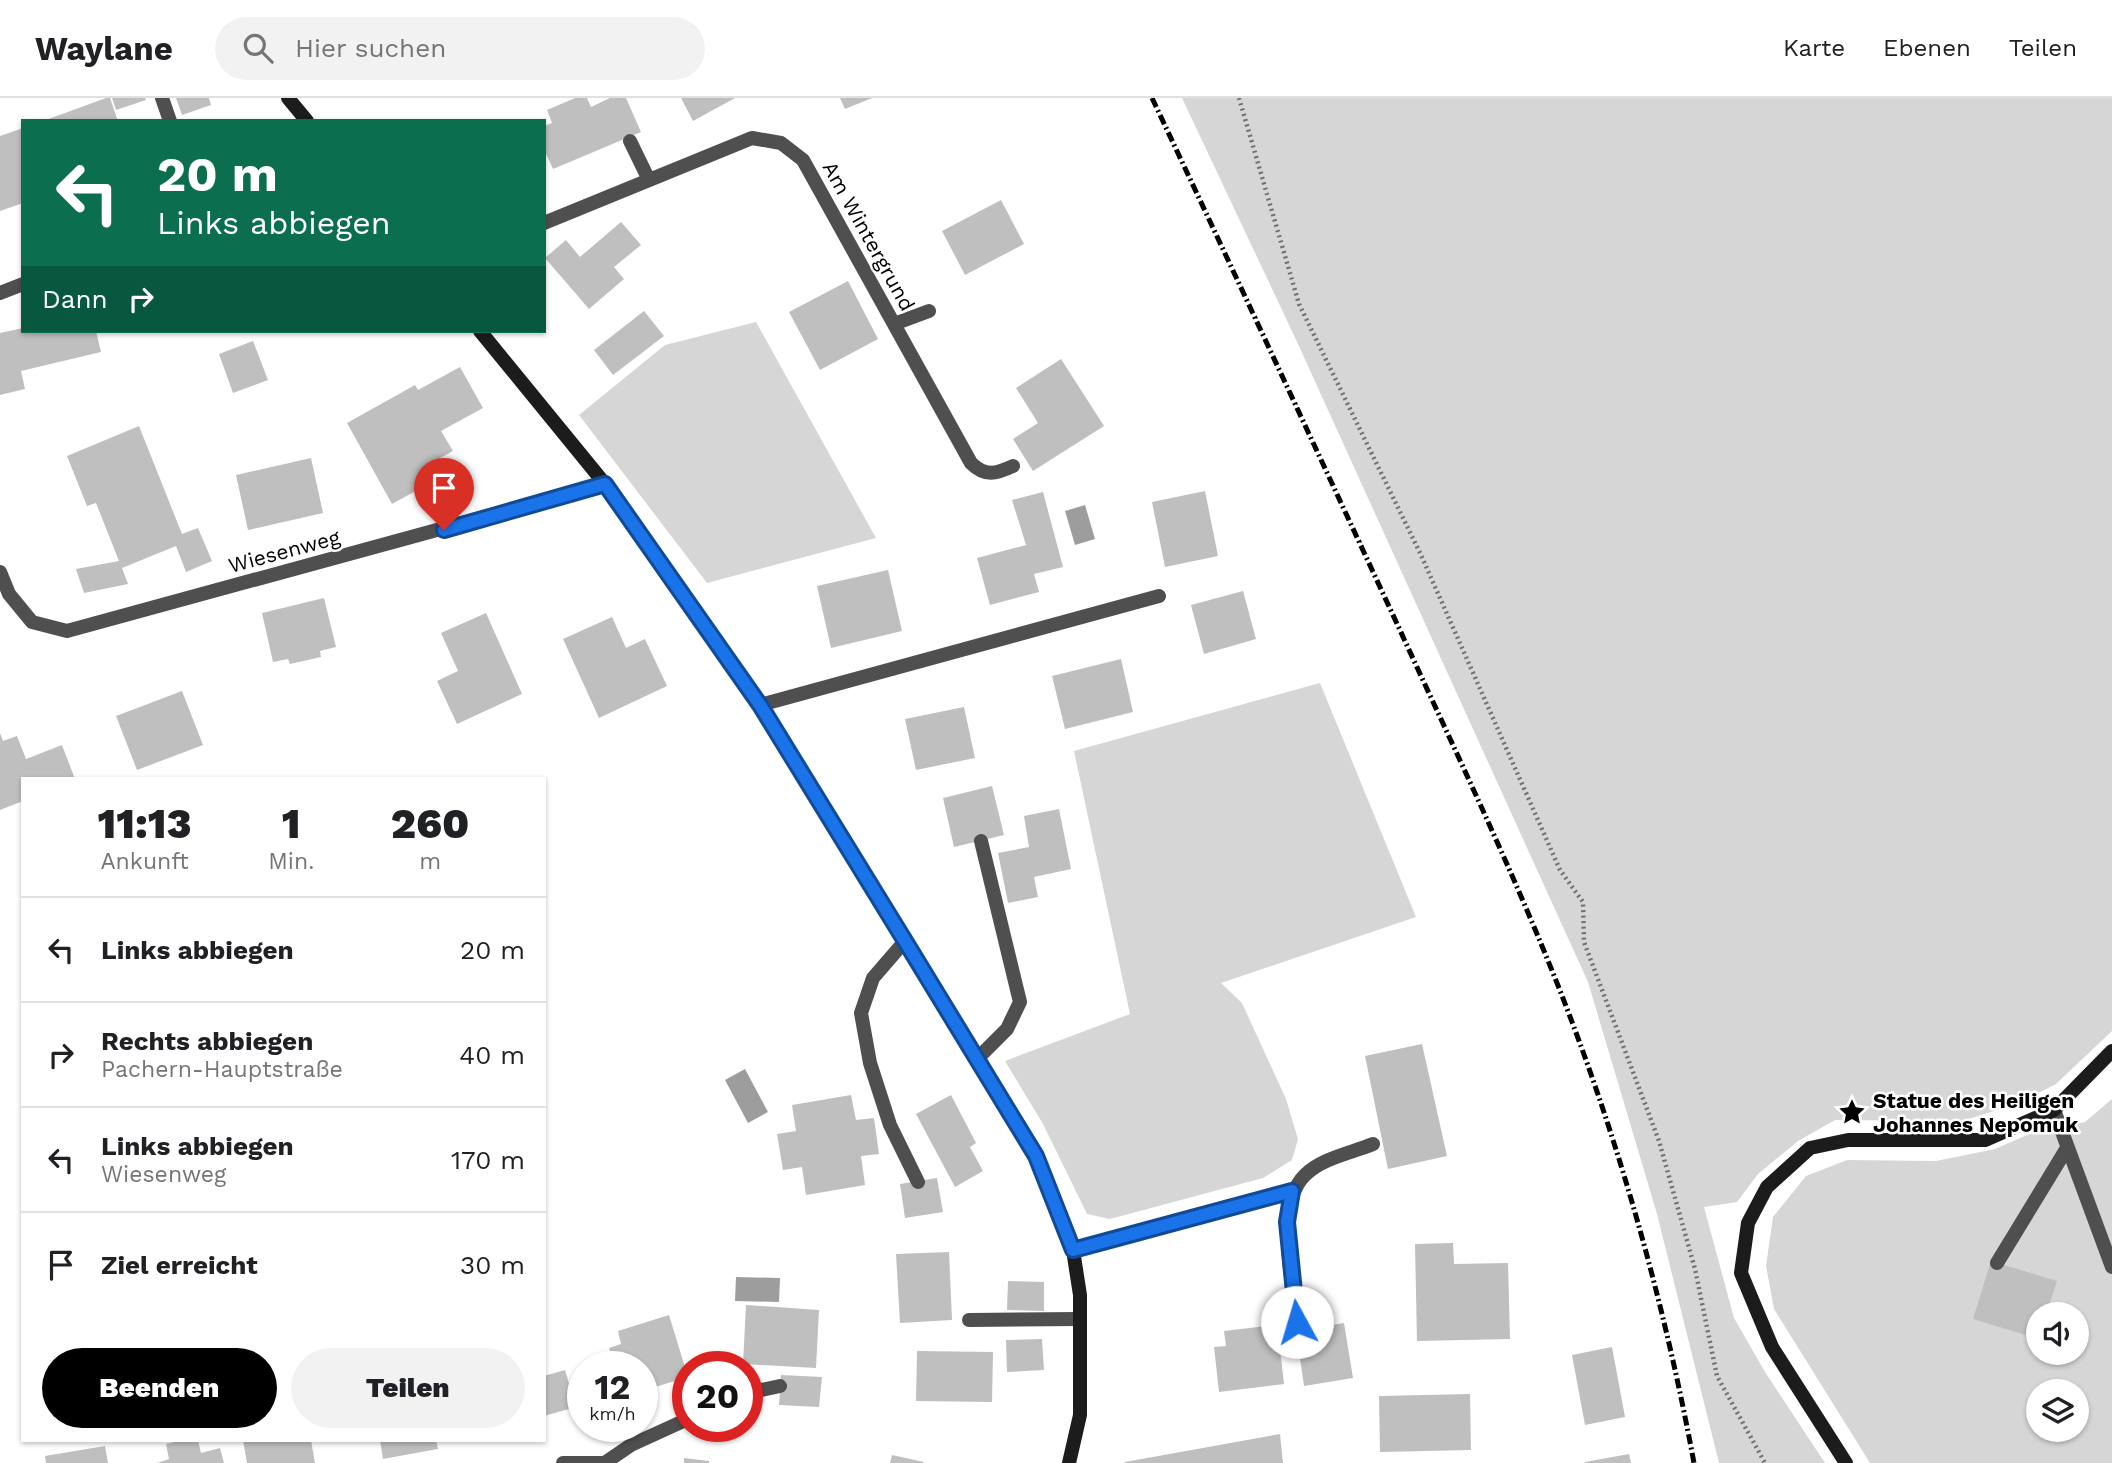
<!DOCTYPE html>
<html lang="de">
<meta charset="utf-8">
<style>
:root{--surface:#fff;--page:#f2f2f2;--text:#202124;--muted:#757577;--line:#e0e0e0;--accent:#000}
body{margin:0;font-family:"Work Sans",sans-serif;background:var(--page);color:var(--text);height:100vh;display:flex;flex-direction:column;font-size:26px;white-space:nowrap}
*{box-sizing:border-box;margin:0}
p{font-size:23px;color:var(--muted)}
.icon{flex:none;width:38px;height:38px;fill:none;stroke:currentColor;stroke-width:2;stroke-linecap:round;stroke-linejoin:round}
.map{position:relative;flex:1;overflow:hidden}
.details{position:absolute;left:21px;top:679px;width:525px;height:665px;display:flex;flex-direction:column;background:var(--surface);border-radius:0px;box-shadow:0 2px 5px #0004}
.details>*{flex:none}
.guide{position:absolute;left:21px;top:21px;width:525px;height:214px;border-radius:0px;box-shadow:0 2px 5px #0004;background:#0b6e4f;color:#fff;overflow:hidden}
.fabs{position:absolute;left:2026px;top:1204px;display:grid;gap:14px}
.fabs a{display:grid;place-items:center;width:63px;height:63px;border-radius:50%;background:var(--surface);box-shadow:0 2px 5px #0004;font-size:35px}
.speed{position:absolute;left:567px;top:1253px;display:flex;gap:14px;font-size:35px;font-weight:700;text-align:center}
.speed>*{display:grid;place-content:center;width:91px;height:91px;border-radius:50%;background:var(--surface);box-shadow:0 2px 5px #0004;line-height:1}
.speed small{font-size:18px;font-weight:400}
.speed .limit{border:10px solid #d22;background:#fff;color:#111}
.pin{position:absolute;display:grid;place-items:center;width:60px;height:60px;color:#fff;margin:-72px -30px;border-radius:50% 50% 50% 0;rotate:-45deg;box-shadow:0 0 7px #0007}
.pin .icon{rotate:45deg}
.me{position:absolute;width:77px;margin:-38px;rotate:354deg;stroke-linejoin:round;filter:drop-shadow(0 0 5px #0008)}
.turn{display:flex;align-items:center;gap:24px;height:147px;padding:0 21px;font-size:32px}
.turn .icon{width:91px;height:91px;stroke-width:2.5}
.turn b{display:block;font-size:49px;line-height:60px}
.then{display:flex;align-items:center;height:66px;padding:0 21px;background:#0003;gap:14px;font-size:26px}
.eta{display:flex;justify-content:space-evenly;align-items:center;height:119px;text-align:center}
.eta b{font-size:42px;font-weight:800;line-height:49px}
.action{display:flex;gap:14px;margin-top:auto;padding:14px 21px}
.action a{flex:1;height:80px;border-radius:42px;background:var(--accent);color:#fff;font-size:28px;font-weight:800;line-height:80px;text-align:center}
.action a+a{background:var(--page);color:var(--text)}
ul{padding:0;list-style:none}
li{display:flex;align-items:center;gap:21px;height:105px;padding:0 21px;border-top:2px solid var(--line)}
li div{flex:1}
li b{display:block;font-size:26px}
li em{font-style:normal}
header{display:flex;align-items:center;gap:42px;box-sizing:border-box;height:98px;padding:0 35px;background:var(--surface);border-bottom:2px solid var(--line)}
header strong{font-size:33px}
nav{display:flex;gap:38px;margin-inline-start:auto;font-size:24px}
.search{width:490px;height:63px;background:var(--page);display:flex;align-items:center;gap:18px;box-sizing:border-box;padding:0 24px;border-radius:38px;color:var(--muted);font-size:26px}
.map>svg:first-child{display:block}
</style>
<header>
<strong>Waylane</strong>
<div class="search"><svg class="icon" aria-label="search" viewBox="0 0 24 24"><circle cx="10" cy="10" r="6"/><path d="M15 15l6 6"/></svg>Hier suchen</div>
<nav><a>Karte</a><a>Ebenen</a><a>Teilen</a></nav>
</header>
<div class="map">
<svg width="2112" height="1365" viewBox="0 0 2112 1365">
<rect width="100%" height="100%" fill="#fff"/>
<!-- green -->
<path fill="#d6d6d6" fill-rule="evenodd" d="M1182,0H2112V933L2056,986L2017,1006L1962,1023L1835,1022L1798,1043L1758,1076L1737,1104L1704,1109L1734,1220L1765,1274L1825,1365H1719L1657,1116L1588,884L1298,246Z
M756,224L876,440L707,485L579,317L665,247Z
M1320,585L1416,819L1221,885L1242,905L1286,1001L1298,1041L1292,1062L1263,1080L1110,1121L1087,1116L1043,1026L1005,963L1130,916L1074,653Z
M2112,1001V1365H1870L1774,1211L1766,1168L1773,1119L1806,1078L1847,1062L1936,1063L1995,1051L2027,1037L2085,1024ZM2039,1216H2077V1255H2039ZM2039,1293H2077V1332H2039Z"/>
<!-- water -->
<path fill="#9d9d9d" d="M1085,407L1095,441L1075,447L1065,413Z
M745,971L768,1014L748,1025L725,982Z
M736,1179L780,1180L779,1204L735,1203Z"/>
<!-- building -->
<path fill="#bfbfbf" d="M110,0L118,23H43L106,0Z
M112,0H145L146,2L116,12Z
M176,0H209L211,7L182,17Z
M575,0H587L591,9L610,0H626L641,34L553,71L544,51V28L552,25L547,12Z
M681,0H735L693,23Z
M840,0H872L845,11Z
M23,30V105L0,113V38Z
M1001,102L1024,146L965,177L942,133Z
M621,124L641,147L614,169L624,181L589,211L545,160L566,142L580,159Z
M848,183L878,241L820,272L789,214Z
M644,213L664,238L613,277L594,252Z
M23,230V233H96L101,254L21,273L25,291L0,297V235Z
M253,243L268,282L233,295L219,256Z
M1061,261L1104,328L1033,373L1013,341L1038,325L1016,290Z
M460,269L483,310L441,333L453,353L433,364L441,379L392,406L347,325L415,287L418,292Z
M139,328L182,436L198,430L212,463L186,474L176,448L122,470L128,486L84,495L76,471L119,463L96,405L87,408L67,358Z
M311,360L323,415L248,432L236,377Z
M1205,393L1218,458L1165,469L1152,404Z
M1043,394L1063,469L1034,476L1039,494L990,507L977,460L1026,447L1012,402Z
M888,472L902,533L831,550L817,488Z
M1243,493L1256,541L1204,556L1191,507Z
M324,500L336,549L320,553L321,559L290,566L288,561L273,564L262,515Z
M486,515L522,596L457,626L437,583L458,573L441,535Z
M612,519L626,550L645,541L667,588L599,620L563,541Z
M1121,561L1133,614L1065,631L1052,578Z
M182,593L203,647L137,672L116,618Z
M964,609L975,660L916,672L905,621Z
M0,635L3,643L17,638L26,661L62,647L75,681H23V703L0,712Z
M992,688L1004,737L954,749L943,700Z
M1059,711L1071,771L1034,779L1038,799L1008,805L998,755L1029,749L1024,718Z
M1422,946L1447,1058L1388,1071L1365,958Z
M851,997L856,1022L874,1020L879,1056L861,1058L865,1087L806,1097L802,1069L783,1072L777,1036L796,1033L792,1007Z
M951,997L976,1045L970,1049L983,1073L955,1089L916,1016Z
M937,1080L943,1114L905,1120L900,1086Z
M1453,1145L1454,1166L1508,1165L1510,1241L1417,1243L1415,1146Z
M949,1154L952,1222L900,1225L896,1156Z
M1991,1163L2057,1183L2046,1216H2039V1241L1973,1221Z
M1008,1183L1044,1184V1213L1007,1212Z
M746,1207L819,1212L816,1270L743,1266Z
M669,1217L688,1279L642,1293V1269H615L609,1250L621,1246L618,1233Z
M1344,1225L1353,1280L1304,1288L1296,1233Z
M1266,1228L1267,1243L1279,1242L1284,1286L1219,1294L1214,1249L1226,1248L1224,1233Z
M1042,1241L1044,1272L1007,1274L1006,1242Z
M1612,1249L1625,1319L1585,1327L1572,1257Z
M917,1253L993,1254L992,1304L916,1303Z
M565,1272L576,1309L544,1318V1278Z
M781,1277L822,1279L819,1309L779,1307Z
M1470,1296L1471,1352L1380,1354L1379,1298Z
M1280,1336L1283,1365H1125V1364Z
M183,1342H198L201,1355L220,1350L224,1365H157L169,1361L166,1346Z
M243,1342H311L315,1365H247Z
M380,1342H436L438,1351L383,1361Z
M105,1348L108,1365H46L45,1358Z
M1629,1356L1631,1365H1585V1364Z
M892,1357L924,1364L923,1365H890Z
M684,1360L709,1363V1365H684Z"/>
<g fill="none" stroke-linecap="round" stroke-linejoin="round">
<!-- path -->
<path stroke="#717171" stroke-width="4.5" stroke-dasharray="2 3.5" stroke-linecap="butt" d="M1239,0L1299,206L1421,457L1560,772L1583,804L1584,844L1659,1043L1695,1171L1717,1278L1765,1365"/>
<!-- service -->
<path stroke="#4f4f4f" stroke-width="14" d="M162,0L170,23
M630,43L649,82
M544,125L752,40L781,45L803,62L971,365C985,379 996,376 1013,368
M0,195L23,186
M894,226L929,213
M905,843L873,880L861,915L870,965L890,1027L918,1084
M977,961L1007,931L1020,904L981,743
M2054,1012L2112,1169
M1073,1152L1292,1093
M1997,1165L2067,1050
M969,1222L1079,1221
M1297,1224C1293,1185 1274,1107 1305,1077C1322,1060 1351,1055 1373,1046
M747,1295L780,1288
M606,1364L631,1347L688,1321"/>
<!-- minor -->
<path stroke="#4f4f4f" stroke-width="14" d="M0,474L9,496L32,524L67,533L605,386
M760,607L1159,498
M563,1365H606"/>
<!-- secondary -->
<path stroke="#1c1c1c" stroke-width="14" d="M288,0L307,23
M480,233L605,386L760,607L1036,1058L1073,1152L1080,1197V1317L1069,1365
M1846,1365L1772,1249L1741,1175L1748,1125L1767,1089L1810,1050L1848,1042H1985L2054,1012L2112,953"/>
<!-- rail -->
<path stroke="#000" stroke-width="5" stroke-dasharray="10 3.5 2 3.5" stroke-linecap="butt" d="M1152,0C1235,176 1317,353 1399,530C1451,644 1506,758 1553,875C1616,1032 1663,1198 1694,1365"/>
</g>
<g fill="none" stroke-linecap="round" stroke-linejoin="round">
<defs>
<path id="route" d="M444,432L605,386L760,607L905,843L1036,1058L1073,1152L1292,1093L1287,1124L1297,1224"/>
</defs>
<!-- route casing -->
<use href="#route" stroke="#114b97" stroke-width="18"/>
<!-- route -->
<use href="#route" stroke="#1a73e8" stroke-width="12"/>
</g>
<!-- icons -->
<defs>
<symbol id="sight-bare" viewBox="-9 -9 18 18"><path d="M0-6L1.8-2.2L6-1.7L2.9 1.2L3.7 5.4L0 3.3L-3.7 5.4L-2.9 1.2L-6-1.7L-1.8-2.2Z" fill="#000" stroke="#fff" stroke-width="2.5" paint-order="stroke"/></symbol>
</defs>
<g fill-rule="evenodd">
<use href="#sight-bare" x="1833" y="995" width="38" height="38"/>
</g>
<g text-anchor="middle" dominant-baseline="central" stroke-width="5" stroke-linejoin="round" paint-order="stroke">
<!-- street labels -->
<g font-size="21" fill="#000" stroke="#fff">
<text transform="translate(869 138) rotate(61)">Am Wintergrund</text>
<text transform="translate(284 453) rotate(-15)">Wiesenweg</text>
</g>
<!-- poi labels -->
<g font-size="21" font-weight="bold" fill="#000" stroke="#fff" text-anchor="start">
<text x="1873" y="1002">Statue des Heiligen<tspan x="1873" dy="24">Johannes Nepomuk</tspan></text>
</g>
</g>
</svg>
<div class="fabs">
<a><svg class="icon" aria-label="sound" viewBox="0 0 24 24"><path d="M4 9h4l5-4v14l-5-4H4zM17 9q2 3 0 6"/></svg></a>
<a><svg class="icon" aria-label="layers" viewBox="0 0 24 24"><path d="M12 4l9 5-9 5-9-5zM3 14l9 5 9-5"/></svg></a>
</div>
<div class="speed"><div>12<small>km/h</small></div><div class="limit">20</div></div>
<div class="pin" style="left:444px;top:432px;background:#d93025"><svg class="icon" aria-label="arrive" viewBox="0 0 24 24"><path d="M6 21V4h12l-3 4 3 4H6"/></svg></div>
<svg class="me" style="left:1297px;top:1224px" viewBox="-20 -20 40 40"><circle r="19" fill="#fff"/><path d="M0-13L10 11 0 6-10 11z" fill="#1a73e8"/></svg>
<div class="guide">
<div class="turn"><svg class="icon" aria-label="left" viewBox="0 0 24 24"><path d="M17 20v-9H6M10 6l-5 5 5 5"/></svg><div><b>20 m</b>Links abbiegen</div></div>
<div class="then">Dann<svg class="icon" aria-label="right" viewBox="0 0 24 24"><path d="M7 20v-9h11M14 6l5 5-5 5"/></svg></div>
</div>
<section class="details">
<div class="eta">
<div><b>11:13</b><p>Ankunft</p></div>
<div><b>1</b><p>Min.</p></div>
<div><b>260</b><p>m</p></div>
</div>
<ul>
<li><svg class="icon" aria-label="left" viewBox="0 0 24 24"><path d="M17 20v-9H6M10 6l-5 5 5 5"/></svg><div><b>Links abbiegen</b></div><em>20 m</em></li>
<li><svg class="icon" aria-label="right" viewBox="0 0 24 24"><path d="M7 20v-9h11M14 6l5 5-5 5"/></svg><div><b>Rechts abbiegen</b><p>Pachern-Hauptstraße</p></div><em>40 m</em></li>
<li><svg class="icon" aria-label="left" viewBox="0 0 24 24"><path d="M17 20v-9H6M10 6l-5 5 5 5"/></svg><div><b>Links abbiegen</b><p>Wiesenweg</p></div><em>170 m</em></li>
<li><svg class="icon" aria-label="arrive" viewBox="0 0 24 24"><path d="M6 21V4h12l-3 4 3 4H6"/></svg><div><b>Ziel erreicht</b></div><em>30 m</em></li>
</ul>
<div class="action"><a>Beenden</a><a>Teilen</a></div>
</section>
</div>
